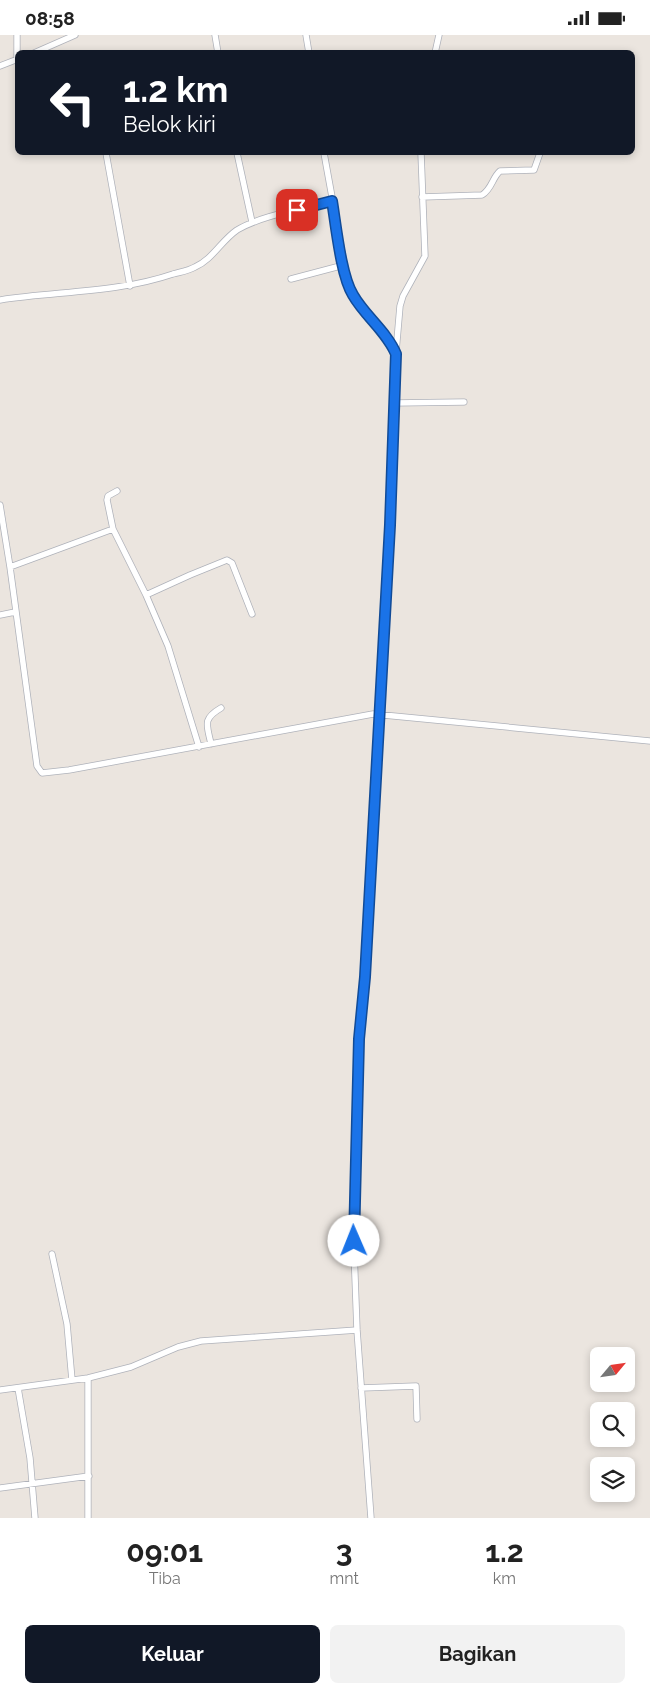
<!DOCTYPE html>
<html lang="id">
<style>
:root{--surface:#fff;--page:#f2f2f2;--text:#222;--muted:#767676;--accent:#111827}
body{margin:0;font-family:Raleway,sans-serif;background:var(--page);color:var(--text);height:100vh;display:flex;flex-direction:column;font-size:19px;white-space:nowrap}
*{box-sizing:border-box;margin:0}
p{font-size:16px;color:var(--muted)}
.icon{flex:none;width:28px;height:28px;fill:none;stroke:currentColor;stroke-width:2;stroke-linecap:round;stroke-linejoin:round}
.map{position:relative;height:1483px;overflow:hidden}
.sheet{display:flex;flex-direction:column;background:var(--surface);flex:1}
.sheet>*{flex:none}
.top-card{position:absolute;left:15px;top:15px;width:620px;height:105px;border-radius:8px;box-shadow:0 2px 8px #0003;background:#111827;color:#fff;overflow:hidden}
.needle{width:32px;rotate:61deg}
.tools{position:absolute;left:590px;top:1312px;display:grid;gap:10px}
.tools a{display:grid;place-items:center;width:45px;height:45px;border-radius:8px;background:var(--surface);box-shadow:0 2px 8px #0003;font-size:25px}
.pin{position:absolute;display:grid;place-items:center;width:42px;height:42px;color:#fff;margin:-21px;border-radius:10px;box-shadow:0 2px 8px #0006}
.me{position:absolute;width:55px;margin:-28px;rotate:359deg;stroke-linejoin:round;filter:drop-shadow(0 0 4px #0008)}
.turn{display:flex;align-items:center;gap:18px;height:105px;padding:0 25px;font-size:22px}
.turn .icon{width:65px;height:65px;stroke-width:2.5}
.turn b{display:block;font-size:35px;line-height:42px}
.eta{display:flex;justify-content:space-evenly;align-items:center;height:85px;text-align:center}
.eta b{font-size:30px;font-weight:700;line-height:35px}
.action{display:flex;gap:10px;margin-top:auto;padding:10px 25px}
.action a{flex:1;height:58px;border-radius:8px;background:var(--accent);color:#fff;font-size:20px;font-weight:700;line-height:58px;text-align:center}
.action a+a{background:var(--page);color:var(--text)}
.status{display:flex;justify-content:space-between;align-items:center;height:35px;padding:0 25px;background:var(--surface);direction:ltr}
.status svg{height:14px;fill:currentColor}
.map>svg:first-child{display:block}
</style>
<div class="status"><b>08:58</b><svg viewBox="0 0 49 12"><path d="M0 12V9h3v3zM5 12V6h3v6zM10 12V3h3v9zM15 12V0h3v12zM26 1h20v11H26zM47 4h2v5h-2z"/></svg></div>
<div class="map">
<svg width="650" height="1483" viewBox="0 0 650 1483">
<rect width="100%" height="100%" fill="#ebe5df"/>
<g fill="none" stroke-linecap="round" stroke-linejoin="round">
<defs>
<path id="minor" d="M215,0L218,18
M306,0L309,18
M34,18L75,0
M435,18L439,0
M17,25V0
M0,31L18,24
M106,118L130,251
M237,118L252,187
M324,118L348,250C359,277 386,293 396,319L390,490L365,942L359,1004L353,1188L357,1295L371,1483
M422,162L482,160C492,154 492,143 500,136L534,135L540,118
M291,244L344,230
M0,265C58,256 117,258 173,239C180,237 188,236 195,232C213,224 221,206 237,195C262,180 304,174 332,166
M396,317L400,271L403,261L425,221L421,118
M394,368L464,367
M0,470L10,532L37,731L42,738L69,735L373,679L650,706
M113,494L107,465L108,461L117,456
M10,532L113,494L146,560L190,540L227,525L232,528L252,579
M146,560L168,611L199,712
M0,580L15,577
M211,709C207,690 202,684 221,673
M52,1219L67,1289L72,1345
M88,1343V1483
M18,1353L30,1423L35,1483
M361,1353L416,1351L417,1384
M0,1355L88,1343L131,1332L178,1312L201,1306L357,1295
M0,1453L89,1441"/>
</defs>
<!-- minor casing -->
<use href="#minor" stroke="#afb2ba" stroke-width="7"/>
<!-- minor -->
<use href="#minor" stroke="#fff" stroke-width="5.5"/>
</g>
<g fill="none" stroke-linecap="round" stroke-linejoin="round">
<defs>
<path id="route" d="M297,175L332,166C336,190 341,241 353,260C365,281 387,297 396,319L390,490L365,942L359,1004L354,1206"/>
</defs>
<!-- route casing -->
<use href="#route" stroke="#114b97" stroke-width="12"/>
<!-- route -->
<use href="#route" stroke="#1a73e8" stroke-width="9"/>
</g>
</svg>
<div class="tools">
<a><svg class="needle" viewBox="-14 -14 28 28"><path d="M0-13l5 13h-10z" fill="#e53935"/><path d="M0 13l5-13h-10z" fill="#767676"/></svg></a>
<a><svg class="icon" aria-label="search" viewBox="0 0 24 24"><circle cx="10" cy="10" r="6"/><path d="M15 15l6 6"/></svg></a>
<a><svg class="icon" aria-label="layers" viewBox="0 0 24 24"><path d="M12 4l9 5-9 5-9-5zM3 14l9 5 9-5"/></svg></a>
</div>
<div class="pin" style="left:297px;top:175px;background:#d93025"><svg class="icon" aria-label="arrive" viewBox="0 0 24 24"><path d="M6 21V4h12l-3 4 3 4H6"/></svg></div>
<svg class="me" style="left:354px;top:1206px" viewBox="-20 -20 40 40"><circle r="19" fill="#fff"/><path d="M0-13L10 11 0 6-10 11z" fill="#1a73e8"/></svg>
<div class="top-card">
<div class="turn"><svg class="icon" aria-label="left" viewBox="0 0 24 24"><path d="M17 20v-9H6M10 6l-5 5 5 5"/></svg><div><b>1.2 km</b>Belok kiri</div></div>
</div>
</div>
<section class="sheet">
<div class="eta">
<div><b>09:01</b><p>Tiba</p></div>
<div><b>3</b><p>mnt</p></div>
<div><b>1.2</b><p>km</p></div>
</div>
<div class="action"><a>Keluar</a><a>Bagikan</a></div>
</section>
